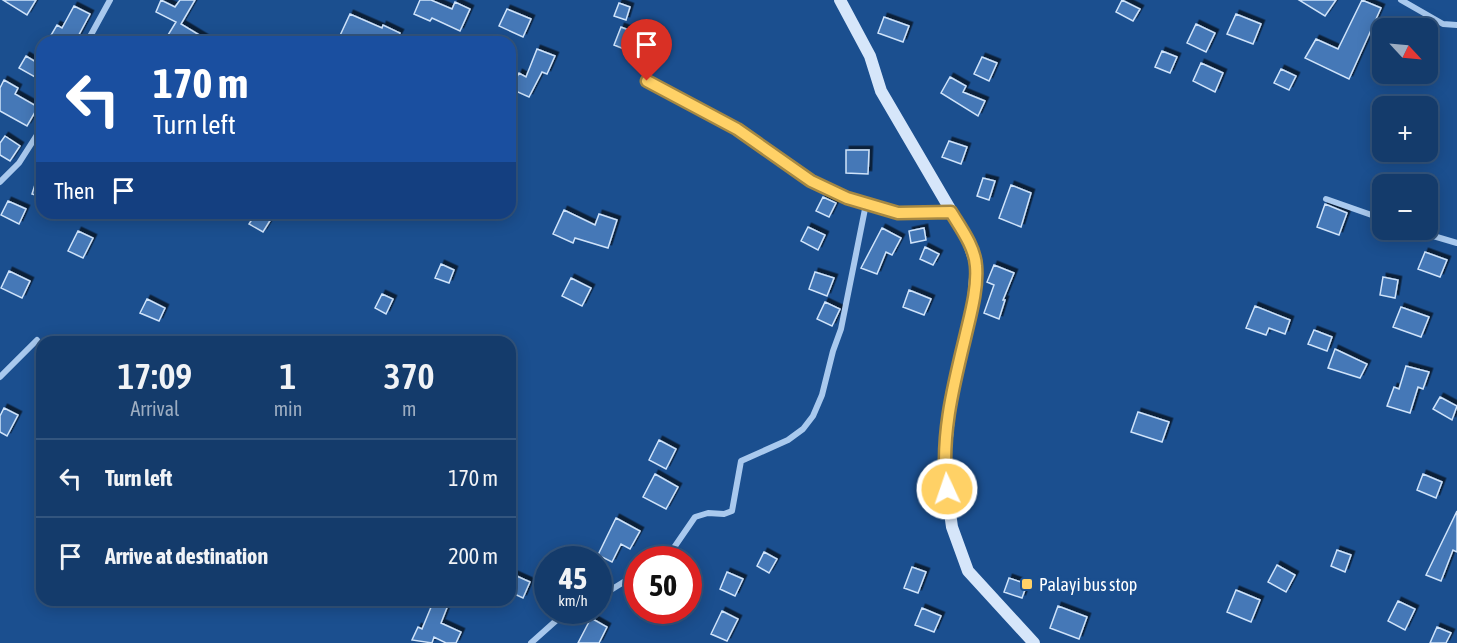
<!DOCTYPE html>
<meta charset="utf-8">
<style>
:root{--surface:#143b6b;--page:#1d4271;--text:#f1f3f6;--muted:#9dadc1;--line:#33557e}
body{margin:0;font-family:"Asap Condensed",sans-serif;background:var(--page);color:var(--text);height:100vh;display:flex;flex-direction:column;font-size:22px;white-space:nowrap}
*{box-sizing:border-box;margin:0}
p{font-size:20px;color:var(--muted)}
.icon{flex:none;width:33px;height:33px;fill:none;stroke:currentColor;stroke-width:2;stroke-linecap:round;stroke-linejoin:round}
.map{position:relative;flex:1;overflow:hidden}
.panel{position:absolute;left:36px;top:336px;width:480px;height:270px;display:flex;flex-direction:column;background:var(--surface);border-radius:18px;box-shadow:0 3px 15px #0003,0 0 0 2px var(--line)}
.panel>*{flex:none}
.guide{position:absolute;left:36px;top:36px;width:480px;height:183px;border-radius:18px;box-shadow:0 3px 15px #0003,0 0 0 2px var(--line);background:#1a4fa0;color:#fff;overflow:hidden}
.needle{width:39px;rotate:116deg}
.buttons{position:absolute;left:1372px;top:18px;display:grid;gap:12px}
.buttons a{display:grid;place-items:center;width:66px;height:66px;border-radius:12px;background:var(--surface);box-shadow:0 3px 15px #0003,0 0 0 2px var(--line);font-size:30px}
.speed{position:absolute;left:534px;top:546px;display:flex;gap:12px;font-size:30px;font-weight:700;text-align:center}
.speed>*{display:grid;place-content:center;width:78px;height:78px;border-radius:50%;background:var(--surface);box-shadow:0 3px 15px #0003,0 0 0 2px var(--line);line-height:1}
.speed small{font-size:15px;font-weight:400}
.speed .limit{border:9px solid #d22;background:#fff;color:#111}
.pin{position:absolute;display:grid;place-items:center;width:51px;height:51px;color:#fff;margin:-62px -26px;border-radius:50% 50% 50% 0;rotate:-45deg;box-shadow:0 0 6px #0007}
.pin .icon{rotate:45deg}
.me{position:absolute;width:66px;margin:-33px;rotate:357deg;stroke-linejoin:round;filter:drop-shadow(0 0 4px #0008)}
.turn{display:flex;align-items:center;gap:21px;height:126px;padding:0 18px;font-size:27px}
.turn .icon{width:78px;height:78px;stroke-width:2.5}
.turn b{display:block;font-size:42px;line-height:51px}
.then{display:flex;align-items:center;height:57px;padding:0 18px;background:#0003;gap:12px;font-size:22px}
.eta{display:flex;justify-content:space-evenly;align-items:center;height:102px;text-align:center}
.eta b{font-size:36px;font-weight:600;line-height:42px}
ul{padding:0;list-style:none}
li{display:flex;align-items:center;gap:18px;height:78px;padding:0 18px;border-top:2px solid var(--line)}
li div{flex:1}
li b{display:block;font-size:22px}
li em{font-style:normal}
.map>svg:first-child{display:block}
</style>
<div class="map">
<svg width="1457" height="643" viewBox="0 0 1457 643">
<defs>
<filter id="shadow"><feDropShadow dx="3.5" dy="-3.5" stdDeviation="0" flood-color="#0009"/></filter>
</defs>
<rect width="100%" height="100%" fill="#1b4f8f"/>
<!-- building -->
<path fill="#4478b7" stroke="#cfe3fa" stroke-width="1.5" filter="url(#shadow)" d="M3,0H36L27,15Z
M161,0L175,7L180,0H195L181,24L211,42H179L168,35L176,22L156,12Z
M420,0H431L452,9L455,2L470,9L460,31L432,18L430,21L414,14Z
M1122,0L1140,9L1133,21L1116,12Z
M1299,0H1336L1325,16Z
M1362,0L1381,8L1349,79L1305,58L1316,39L1338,49Z
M619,3L630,7L626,20L614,16Z
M74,6L90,14L75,42H47L57,25L62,28Z
M507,9L531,19L523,37L499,26Z
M350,14L382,28L383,25L400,33L395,42H378L364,35L361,42H337Z
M1236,14L1261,24L1253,44L1227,34Z
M884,17L909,26L903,42L878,33Z
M1196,24L1215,33L1206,52L1187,43Z
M621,27L636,33L629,51L614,45Z
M537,49L555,56L547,74L542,72L529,97L511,89L519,73L526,77Z
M1162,51L1177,57L1170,73L1155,67Z
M26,56L41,65L35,77L19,68Z
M982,57L997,63L989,81L974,74Z
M1201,63L1223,73L1215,92L1193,81Z
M1281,69L1296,76L1289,90L1274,83Z
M950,77L966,86L963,92L985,101L978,116L941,93Z
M4,80L18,88L15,94L38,107L27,126L0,111V88Z
M5,136L20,146L10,161L0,155V143Z
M949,141L967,147L961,164L942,157Z
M846,150H869L868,174L846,173Z
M40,169H42V197L32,194Z
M983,178L995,181L989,200L977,196Z
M1011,185L1031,193L1021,227L999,218Z
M823,197L836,203L829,217L816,211Z
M8,201L26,209L19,224L1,215Z
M1325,204L1347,213L1339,235L1317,227Z
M564,210L595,225L599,214L617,220L608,248L575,238L573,243L553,234Z
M256,213L271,219L263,232L249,224Z
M808,227L825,235L818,250L801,241Z
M882,228L901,238L892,255L886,252L877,274L861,268Z
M924,228L926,240L911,243L909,231Z
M78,231L93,238L83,258L68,251Z
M925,247L939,254L933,265L920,259Z
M1425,252L1447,260L1440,277L1418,269Z
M441,264L454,270L449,283L435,278Z
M994,265L1014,273L1003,300H1005L999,319L984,313L994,285L987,282Z
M9,271L30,281L22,298L1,288Z
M815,272L834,278L827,296L809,289Z
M1383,277L1398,280L1395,298L1380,295Z
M571,278L591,288L582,306L562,296Z
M909,290L931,299L924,315L903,307Z
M382,294L393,299L386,314L375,308Z
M147,299L165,308L159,321L140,313Z
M825,302L840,309L832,326L817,319Z
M1255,306L1290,320L1285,334L1269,328L1266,335L1246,328Z
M1401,307L1429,317L1421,337L1393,327Z
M1314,330L1332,337L1327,351L1308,344Z
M1335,349L1367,364L1360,378L1328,368Z
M1406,366L1429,372L1423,389L1418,387L1410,413L1387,406L1394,387L1399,389Z
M1440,397L1457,406L1452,420L1433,409Z
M4,408L18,415L7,436L0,432V416Z
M1138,412L1169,422L1162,442L1131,432Z
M659,440L676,449L666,469L649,460Z
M655,474L678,487L666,509L643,497Z
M1423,474L1442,482L1436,498L1417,490Z
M1457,511V552L1453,550L1441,581L1426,575Z
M616,518L640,531L630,549L621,544L612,562L598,555Z
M1337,550L1351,555L1345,572L1331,566Z
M764,552L777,559L769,573L757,566Z
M1277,565L1295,575L1286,592L1268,582Z
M912,567L926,572L918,593L904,588Z
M727,572L743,579L735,596L720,589Z
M510,573L530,582L523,598L510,592Z
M1009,578L1027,584L1022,598L1004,592Z
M1236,590L1260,600L1251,622L1227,612Z
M434,600H450L441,623L461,632L456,643H446L434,637L432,643L412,640L418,627L422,629Z
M1398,601L1415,609L1405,630L1388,621Z
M1058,606L1087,617L1079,639L1050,628Z
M922,608L941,616L934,632L915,625Z
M722,611L738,619L727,641L711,634Z
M591,618L607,627L599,643H578Z
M1437,627L1451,633L1446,643H1430Z"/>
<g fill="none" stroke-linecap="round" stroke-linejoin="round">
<!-- street -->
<path stroke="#a9c9ee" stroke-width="6" d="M1401,0L1443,24L1457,25
M87,42L110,0
M647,81L737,129L811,181L847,198L898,213L950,212
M0,182L19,163L42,127
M1326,199L1383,219
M1413,230L1457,243
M0,377L37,340
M658,560L673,549L695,517L708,513L724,514L732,511L741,461L788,440L803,429L813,416L822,395L833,351L841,329L866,204
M598,598L638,573
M531,643L559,618L575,610"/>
<!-- secondary -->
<path stroke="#d6e6fa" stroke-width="12" d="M840,0L870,56L881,91L967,238L976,265L973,304L951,396L944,469L952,527L968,571L1034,643"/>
</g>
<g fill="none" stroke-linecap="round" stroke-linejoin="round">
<defs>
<path id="route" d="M647,81L737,129L811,181L847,198L898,213L951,212C960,227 975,247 976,266C978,289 970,316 965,338C953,387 940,439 947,489"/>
</defs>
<!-- route casing -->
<use href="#route" stroke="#a68842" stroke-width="15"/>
<!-- route -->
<use href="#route" stroke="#ffd166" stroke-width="10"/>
</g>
<!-- markers -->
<rect fill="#ffd166" stroke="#1b4f8f" stroke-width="2" x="1021" y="578" width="12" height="12" rx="3"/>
<g text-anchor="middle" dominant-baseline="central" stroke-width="6" stroke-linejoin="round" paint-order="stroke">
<!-- poi labels -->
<g font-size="18" fill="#fff" stroke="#1b4f8f" text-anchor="start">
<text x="1039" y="584">Palayi bus stop</text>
</g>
</g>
</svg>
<div class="buttons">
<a><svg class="needle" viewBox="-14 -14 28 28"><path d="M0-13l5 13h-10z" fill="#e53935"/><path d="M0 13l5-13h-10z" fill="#9dadc1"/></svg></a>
<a>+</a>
<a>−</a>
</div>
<div class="speed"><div>45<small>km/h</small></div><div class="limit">50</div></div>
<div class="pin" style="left:647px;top:81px;background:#d93025"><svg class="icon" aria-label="arrive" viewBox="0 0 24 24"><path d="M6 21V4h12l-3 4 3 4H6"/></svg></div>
<svg class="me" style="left:947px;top:489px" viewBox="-20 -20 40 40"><circle r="17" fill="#ffd166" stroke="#fff" stroke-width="3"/><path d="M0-11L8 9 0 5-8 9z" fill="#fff"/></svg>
<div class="guide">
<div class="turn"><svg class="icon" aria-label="left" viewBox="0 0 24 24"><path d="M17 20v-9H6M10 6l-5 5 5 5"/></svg><div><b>170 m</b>Turn left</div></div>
<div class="then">Then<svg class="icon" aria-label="arrive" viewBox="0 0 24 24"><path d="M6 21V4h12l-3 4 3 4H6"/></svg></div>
</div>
<section class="panel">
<div class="eta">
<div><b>17:09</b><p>Arrival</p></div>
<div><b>1</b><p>min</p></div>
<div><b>370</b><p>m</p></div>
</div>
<ul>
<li><svg class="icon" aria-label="left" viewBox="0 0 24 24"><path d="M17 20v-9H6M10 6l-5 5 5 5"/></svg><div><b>Turn left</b></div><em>170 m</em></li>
<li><svg class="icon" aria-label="arrive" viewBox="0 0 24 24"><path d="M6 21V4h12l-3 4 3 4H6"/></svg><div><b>Arrive at destination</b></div><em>200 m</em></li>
</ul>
</section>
</div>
